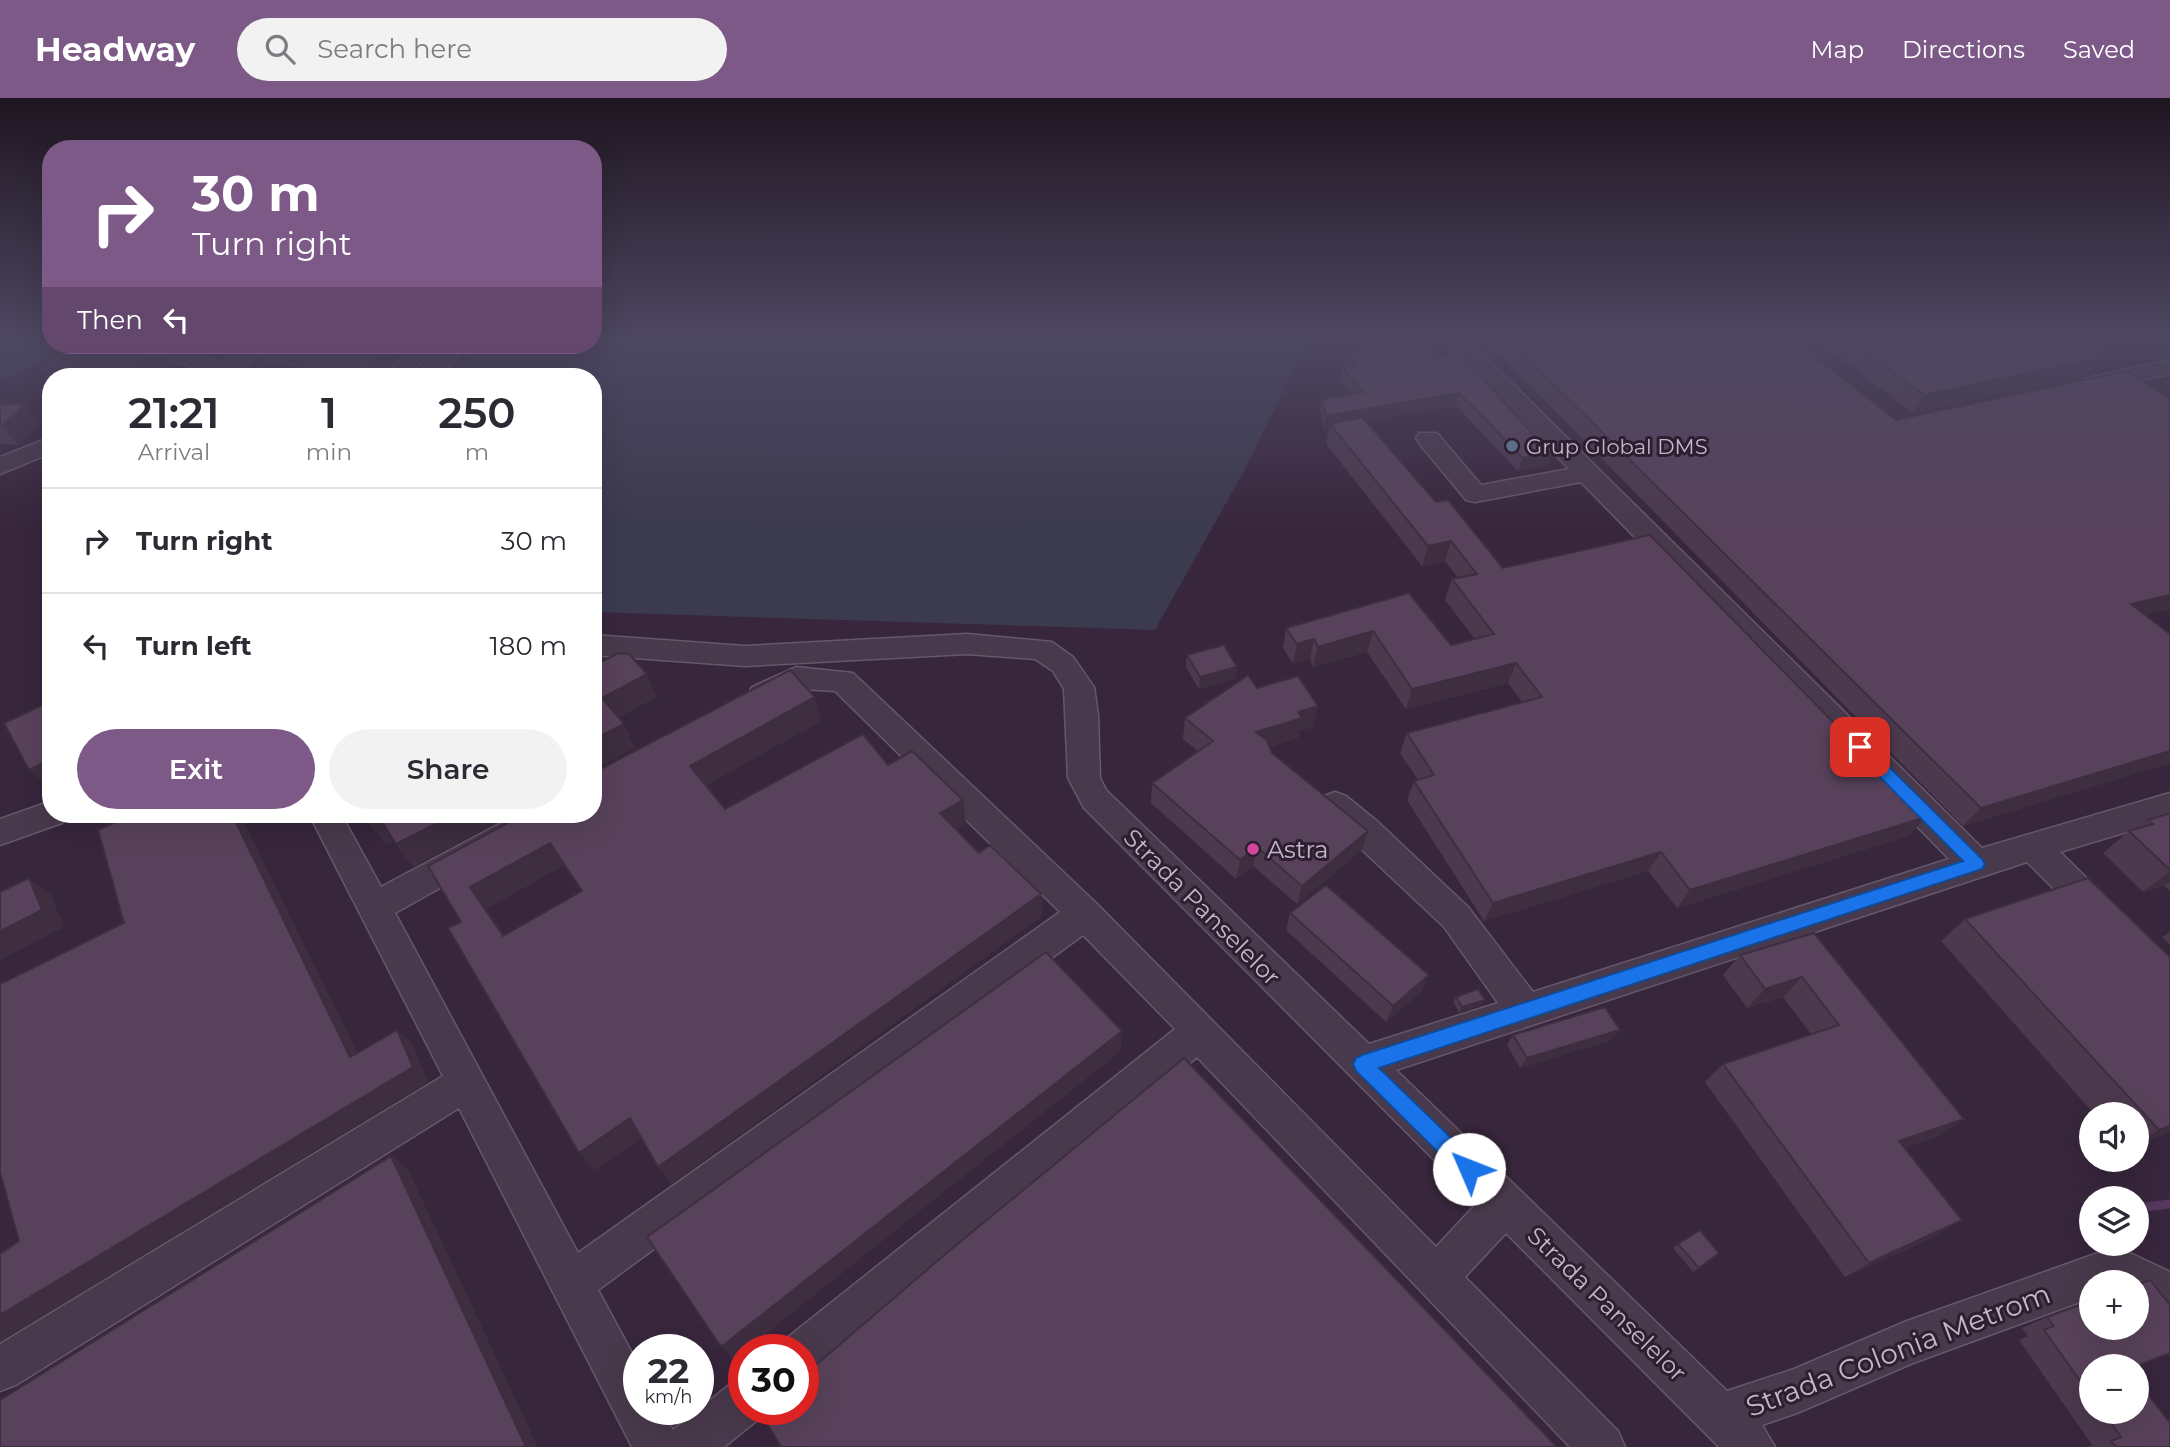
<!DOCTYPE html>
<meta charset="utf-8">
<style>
:root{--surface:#fff;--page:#f2f2f3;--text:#2b2b33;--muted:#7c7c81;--line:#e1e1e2;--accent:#7d5988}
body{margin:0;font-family:Montserrat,sans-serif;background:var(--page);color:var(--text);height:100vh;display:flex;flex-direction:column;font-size:26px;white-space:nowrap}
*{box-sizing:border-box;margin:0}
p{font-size:23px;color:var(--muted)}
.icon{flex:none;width:38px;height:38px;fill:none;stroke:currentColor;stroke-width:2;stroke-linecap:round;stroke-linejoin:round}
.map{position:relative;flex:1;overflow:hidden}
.drawer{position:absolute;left:42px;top:270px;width:560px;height:455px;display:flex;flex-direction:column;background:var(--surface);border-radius:28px;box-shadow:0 7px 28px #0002}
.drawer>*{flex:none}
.hud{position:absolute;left:42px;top:42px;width:560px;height:214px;border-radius:28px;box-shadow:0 7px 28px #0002;background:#7d5988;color:#fff;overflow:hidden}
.controls{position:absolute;left:2079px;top:1004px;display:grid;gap:14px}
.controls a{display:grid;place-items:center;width:70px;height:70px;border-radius:50%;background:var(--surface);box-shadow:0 7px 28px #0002;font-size:35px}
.speed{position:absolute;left:623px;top:1236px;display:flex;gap:14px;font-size:35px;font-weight:700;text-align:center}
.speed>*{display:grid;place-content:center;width:91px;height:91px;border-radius:50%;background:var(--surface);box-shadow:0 7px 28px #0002;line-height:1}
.speed small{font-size:18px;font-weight:400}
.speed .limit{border:10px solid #d22;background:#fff;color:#111}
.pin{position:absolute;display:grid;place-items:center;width:60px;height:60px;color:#fff;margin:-30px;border-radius:14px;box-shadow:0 4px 10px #0006}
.me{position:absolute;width:77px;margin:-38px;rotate:314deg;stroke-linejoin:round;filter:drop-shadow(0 0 5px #0008)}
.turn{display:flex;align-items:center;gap:24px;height:147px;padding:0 35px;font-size:32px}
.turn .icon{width:91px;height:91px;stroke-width:2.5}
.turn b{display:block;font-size:49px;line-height:60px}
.then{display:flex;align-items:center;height:66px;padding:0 35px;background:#0003;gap:14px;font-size:26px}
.eta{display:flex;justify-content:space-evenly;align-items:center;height:119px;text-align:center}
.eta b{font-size:42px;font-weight:600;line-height:49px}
.primary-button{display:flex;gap:14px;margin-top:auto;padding:14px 35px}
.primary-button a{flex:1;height:80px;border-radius:42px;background:var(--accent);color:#fff;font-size:28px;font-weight:600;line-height:80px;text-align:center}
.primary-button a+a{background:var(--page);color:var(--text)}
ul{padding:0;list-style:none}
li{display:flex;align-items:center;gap:21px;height:105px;padding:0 35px;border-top:2px solid var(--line)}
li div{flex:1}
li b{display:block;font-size:26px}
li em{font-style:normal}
header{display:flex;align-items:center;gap:42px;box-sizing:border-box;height:98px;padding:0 35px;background:var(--accent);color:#fff}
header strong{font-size:33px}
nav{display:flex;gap:38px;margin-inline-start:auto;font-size:24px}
.search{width:490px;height:63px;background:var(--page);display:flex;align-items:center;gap:18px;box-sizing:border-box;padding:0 24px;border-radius:38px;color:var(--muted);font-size:26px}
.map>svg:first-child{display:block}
</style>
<header>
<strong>Headway</strong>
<div class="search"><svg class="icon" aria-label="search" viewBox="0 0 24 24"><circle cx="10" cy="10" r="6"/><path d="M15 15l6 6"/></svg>Search here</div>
<nav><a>Map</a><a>Directions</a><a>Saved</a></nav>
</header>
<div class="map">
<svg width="2170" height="1349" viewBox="0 0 2170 1349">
<rect width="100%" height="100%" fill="#38263c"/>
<!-- green -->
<path fill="#3c3a4f" d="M0,240H51V247H78L0,283Z
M593,240H1309L1244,373L1155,532L593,514V278H452L470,255L482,247H593Z"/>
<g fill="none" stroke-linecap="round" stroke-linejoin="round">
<!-- stream -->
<path stroke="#57385d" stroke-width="9" d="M2137,1110L2170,1106"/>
<defs>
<path id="minor" d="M1442,240H1466L1982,750L2170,695V721L2060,754L2111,804L2116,814L2111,824L2099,829L2087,824L2027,764L1396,972L1727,1293L1794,1271L1907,1223L2109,1151L2128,1154L2170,1174V1218L2137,1203V1185H2091V1200L1913,1265L1797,1315L1762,1327L1775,1349H1719L1506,1135L1465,1179L1618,1333L1625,1349H1570L1197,959L819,1272L803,1278V1251H783L787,1240L1175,931L1083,837L598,1192L639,1268V1311H662L673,1332L728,1288L744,1282V1311H764L760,1320L724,1349H632L459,1010L16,1287L0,1293V1246L443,978L309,716H341L381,789L518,716H562L557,725L395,815L578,1155L1060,814L835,593L800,591L763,608L752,605L748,597L752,589L796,569L853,575L1097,806L1436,1149L1477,1105L1084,710L1068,680L1064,591L1053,573L1035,561L967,556L745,568L593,557V537L745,548L967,536L1052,544L1073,559L1094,589L1098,617L1100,680L1106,692L1369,946L1498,905L1444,829L1324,716L1319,707L1324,698L1335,694L1346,698L1378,724L1468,809L1533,894L1949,761L1581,384L1475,404L1466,402L1419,345L1416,340L1419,335H1437L1481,387L1569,371Z
M143,247H174L223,265L245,247H268L243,272L250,278H200L201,272L146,252Z
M411,247H434L415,271L418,277L443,247H466L441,278H396L392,271Z
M2170,262V276L2091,293L2083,291L2079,286L2083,281Z
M51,339V355L0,376V359Z
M51,703V716H67L62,725L0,747V721Z"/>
</defs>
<!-- minor casing -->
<use href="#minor" stroke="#67576a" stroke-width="3"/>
<!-- minor -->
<use href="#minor" fill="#49394c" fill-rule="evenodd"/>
</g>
<!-- wall -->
<path fill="#4c394e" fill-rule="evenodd" d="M1492,240H1791L1896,322L2170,511L2145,517L2170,536V665L1963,728L1490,247Z
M1814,240H2138L2100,249L2103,251L2099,257L2102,259L2088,277L1913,315Z
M1361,244L1438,260L1472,274L1547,368L1518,373L1456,308L1367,323L1436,404L1503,470L1926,719L1908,738L1677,810L1648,773L1484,823L1407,702L1414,683L1418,682L1400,655L1407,635L1523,605L1508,585L1406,611L1367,554L1313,569L1310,561L1293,566L1283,550L1286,530L1409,495L1451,547L1475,541L1445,502L1452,481L1458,480L1445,463L1422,468L1326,346L1329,330L1324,331L1320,313L1323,301L1352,296L1340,282L1343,270H1345L1344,268L1346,256L1359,253Z
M251,247H389L378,261L386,278H309L303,268L263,267Z
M169,263L155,278H51V285L39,270Z
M0,306L40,325L18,347L0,346Z
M1187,557L1237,569L1235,581L1199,591L1186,569Z
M1257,590L1318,608L1313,629L1299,633L1298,640L1270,649L1272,655L1368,733L1362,752L1297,806L1253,768L1236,781L1151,705L1152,685L1198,653L1183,641L1185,620Z
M821,623L706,687L725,711L888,667L966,725L955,731L979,755L1041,796L1042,818L671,1086L641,1040L594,1072L461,824L524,716ZM564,767L581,793L504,837L486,811Z
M2170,715V793L2164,788L2143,794L2103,755L2129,733L2138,731L2148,722Z
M1290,815L1422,893L1386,924L1286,832Z
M1965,821L2170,1034L2137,1047V1017H2095L1941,843Z
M2170,834V847L2162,839Z
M1814,835L1964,1021L1939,1038L1905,1050L1936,1138L1845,1179L1705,984L1723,966L1811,936L1783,899L1747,910L1723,877L1740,857Z
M1456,899L1482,907L1459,915L1453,904Z
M1620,932L1612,942L1520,970L1507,947L1513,937Z
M1678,1146L1719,1155L1693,1174L1673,1150Z
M2047,1219L2091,1269V1314H2137L2170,1349H2087L2092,1347L2019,1242L2028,1238L2022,1230Z"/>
<!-- shaded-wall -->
<path fill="#3e2e40" d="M2106,240H2138L2099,250Z
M155,247H158L169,263L155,278H134L130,272Z
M359,247H389L378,261L386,278H362L351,257Z
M2103,251L2097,260L2102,259L2088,277L1913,315L1924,297Z
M1459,295L1456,308L1333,329L1330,326L1329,330L1324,331L1326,318Z
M25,306L40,325L18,347L2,328Z
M1551,356L1547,368L1518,373L1523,360Z
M1451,443L1445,463L1422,468L1428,448Z
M2170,497V511L2113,525L2131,506Z
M1373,533L1367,554L1313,569L1318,549Z
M1314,541L1310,561L1293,566L1297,546Z
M1516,565L1508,585L1406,611L1412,591Z
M1237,569L1235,581L1199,591L1200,579Z
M647,576L657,599L613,623L602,600Z
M815,599L821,623L700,691L690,668Z
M1318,608L1313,629L1299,633L1298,640L1253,654L1256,634L1298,614Z
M624,626L635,650L593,672V642Z
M2170,653V665L1963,728L1981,710Z
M51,661V689L49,690L29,672Z
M963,702L966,725L943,738L940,715Z
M232,716H240L367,974L350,959Z
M455,716H513L413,769L396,746Z
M379,719L397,741L386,747L368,724Z
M1926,719L1908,738L1677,810L1690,792Z
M1368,733L1362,752L1297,806L1302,788Z
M550,745L564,767L486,811L519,859L470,789Z
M1257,749L1253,768L1236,781L1240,762Z
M1661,754L1648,773L1484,823L1493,805Z
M2170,773V783L2164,788L2143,794Z
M29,780L51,797L64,829L0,862V833Z
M1041,796L1042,818L671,1086L658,1069Z
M1429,877L1422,893L1386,924L1393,908Z
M1802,879L1783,899L1747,910L1765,891Z
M1485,902L1482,907L1459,915L1462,909Z
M397,932L413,947L428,984L0,1244V1217Z
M1620,932L1612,942L1520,970L1527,960Z
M1122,933L1121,953L747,1251H744V1254L734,1262L721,1249Z
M630,1020L643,1038L594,1072L579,1055Z
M1964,1021L1939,1038L1876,1060L1899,1043Z
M2170,1028V1034L2137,1047V1045L2159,1032Z
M391,1058L408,1071L538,1349H526Z
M1962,1122L1936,1138L1845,1179L1869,1165Z"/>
<!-- building -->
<path fill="#58425b" stroke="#3e2e40" stroke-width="2" fill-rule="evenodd" d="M1380,240H1419L1438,260L1454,255L1464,258L1472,274L1476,273L1551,356L1523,360L1459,295L1326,318L1323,301L1363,294L1343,270L1357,267L1346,256L1367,251L1361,244Z
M1507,240H1791L1896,322L2126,273L2170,301V497L2131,506L2170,536V653L1981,710Z
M1848,240H2087L2103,251L2094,254L2102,259L1924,297Z
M117,247H155L130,272L39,270L60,251L112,252Z
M318,247H359L351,257H375L361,276H335L333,278H312L320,267L302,266Z
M0,306H25L2,328H0Z
M1362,319L1436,404L1448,402L1503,470L1650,437L1926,719L1690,792L1661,754L1493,805L1414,683L1434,677L1407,635L1542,599L1516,565L1412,591L1373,533L1318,549L1314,541L1297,546L1286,530L1409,495L1451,547L1494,536L1452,481L1477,476L1451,443L1428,448L1330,326Z
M1224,547L1237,569L1200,579L1187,557Z
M618,555L629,556L647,576L602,600L624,626L593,642V568Z
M790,572L815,599L690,668L725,711L863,636L888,667L912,653L963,702L940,715L979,755L990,747L1041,796L658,1069L630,1020L579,1055L448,830L461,824L428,768L524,716H593V675ZM550,745L582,793L503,838L470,789Z
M1248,577L1257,590L1298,578L1318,608L1298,614L1302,620L1256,634L1267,642L1272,655L1368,733L1302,788L1257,749L1240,762L1152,685L1213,643L1185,620Z
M51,603V661L29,672L4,625Z
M2170,715V772L2129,733L2153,726L2148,722Z
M133,716H232L350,959L397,932L413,969L0,1217V1156L19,1143L0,1074V886L124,825L98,732Z
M363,716H455L396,746L379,719L368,724Z
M29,780L42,812L0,833V794Z
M2088,780L2170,859V1028L2159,1032L1965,821Z
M1326,787L1429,877L1393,908L1290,815Z
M1814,835L1964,1021L1899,1043L1962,1122L1869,1165L1723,966L1839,927L1802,879L1765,891L1740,857Z
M1046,854L1122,933L721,1249L647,1139Z
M1478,891L1485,902L1462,909L1456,899Z
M1605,909L1620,932L1527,960L1513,937Z
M1184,960L1557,1349H781L761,1315L766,1311H803V1278L949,1153Z
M391,1058L526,1349H0V1302Z
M1700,1132L1719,1155L1699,1170L1678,1146Z
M2150,1182L2170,1207V1255L2134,1269H2091V1298L2044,1232L2054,1228L2047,1219L2091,1203V1230H2137V1187Z
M2137,1282L2170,1325V1349H2116L2111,1343L2121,1339L2103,1314H2137Z"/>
<!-- sky -->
<linearGradient id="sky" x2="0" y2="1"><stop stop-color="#1f1521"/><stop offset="0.56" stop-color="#4d4761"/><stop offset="1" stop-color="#4d4761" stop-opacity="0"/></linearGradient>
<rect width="2170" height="429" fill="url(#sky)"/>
<!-- route -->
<path fill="#1a73e8" stroke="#114b97" stroke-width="2" d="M1860,643L1865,645L1982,761L1985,766L1982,771L1379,970L1476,1064L1479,1071L1476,1078L1469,1081L1462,1078L1356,973L1353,966L1356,960L1362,957L1963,763L1854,653V645Z"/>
<!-- markers -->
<circle fill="#5c6f8a" stroke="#2e1e31" stroke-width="2.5" cx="1512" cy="348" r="7"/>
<circle fill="#d1479c" stroke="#2e1e31" stroke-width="2.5" cx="1253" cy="751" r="7"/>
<g text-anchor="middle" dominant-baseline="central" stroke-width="6" stroke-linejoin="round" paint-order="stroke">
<!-- far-poi labels -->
<g font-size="21" fill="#c5b5c7" stroke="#2e1e31" text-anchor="start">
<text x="1526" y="348">Grup Global DMS</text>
</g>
<!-- poi labels -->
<g font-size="24" fill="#c5b5c7" stroke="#2e1e31" text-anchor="start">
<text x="1267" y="751">Astra</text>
</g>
<!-- street labels -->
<g font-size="24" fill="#c5b5c7" stroke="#2e1e31">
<text transform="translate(1202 809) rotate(45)">Strada Panselelor</text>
<text transform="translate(1607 1206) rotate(44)">Strada Panselelor</text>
</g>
<!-- near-street labels -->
<g font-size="28" fill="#c5b5c7" stroke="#2e1e31">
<text transform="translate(1898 1252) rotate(-21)">Strada Colonia Metrom</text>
</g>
</g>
</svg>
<div class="controls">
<a><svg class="icon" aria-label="sound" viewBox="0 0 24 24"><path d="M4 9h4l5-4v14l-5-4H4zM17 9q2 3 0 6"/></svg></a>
<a><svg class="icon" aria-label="layers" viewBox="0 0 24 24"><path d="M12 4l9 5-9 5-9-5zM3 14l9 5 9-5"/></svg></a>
<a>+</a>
<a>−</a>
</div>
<div class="speed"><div>22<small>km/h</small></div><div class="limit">30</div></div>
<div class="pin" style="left:1860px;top:649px;background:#d93025"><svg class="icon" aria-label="arrive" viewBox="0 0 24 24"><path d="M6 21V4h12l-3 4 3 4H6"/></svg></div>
<svg class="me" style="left:1469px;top:1071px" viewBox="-20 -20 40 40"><circle r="19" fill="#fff"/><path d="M0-13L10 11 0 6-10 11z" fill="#1a73e8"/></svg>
<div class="hud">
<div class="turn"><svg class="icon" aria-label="right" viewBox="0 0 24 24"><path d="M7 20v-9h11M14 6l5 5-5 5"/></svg><div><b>30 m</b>Turn right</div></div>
<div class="then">Then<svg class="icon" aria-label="left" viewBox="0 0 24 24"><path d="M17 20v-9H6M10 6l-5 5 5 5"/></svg></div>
</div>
<section class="drawer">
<div class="eta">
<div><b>21:21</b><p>Arrival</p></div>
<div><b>1</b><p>min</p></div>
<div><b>250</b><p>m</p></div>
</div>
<ul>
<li><svg class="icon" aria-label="right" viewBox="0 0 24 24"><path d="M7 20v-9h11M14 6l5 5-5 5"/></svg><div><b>Turn right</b></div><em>30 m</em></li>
<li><svg class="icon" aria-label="left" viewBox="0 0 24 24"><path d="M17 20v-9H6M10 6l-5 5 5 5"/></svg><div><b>Turn left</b></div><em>180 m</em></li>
</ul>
<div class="primary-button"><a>Exit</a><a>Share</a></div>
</section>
</div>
